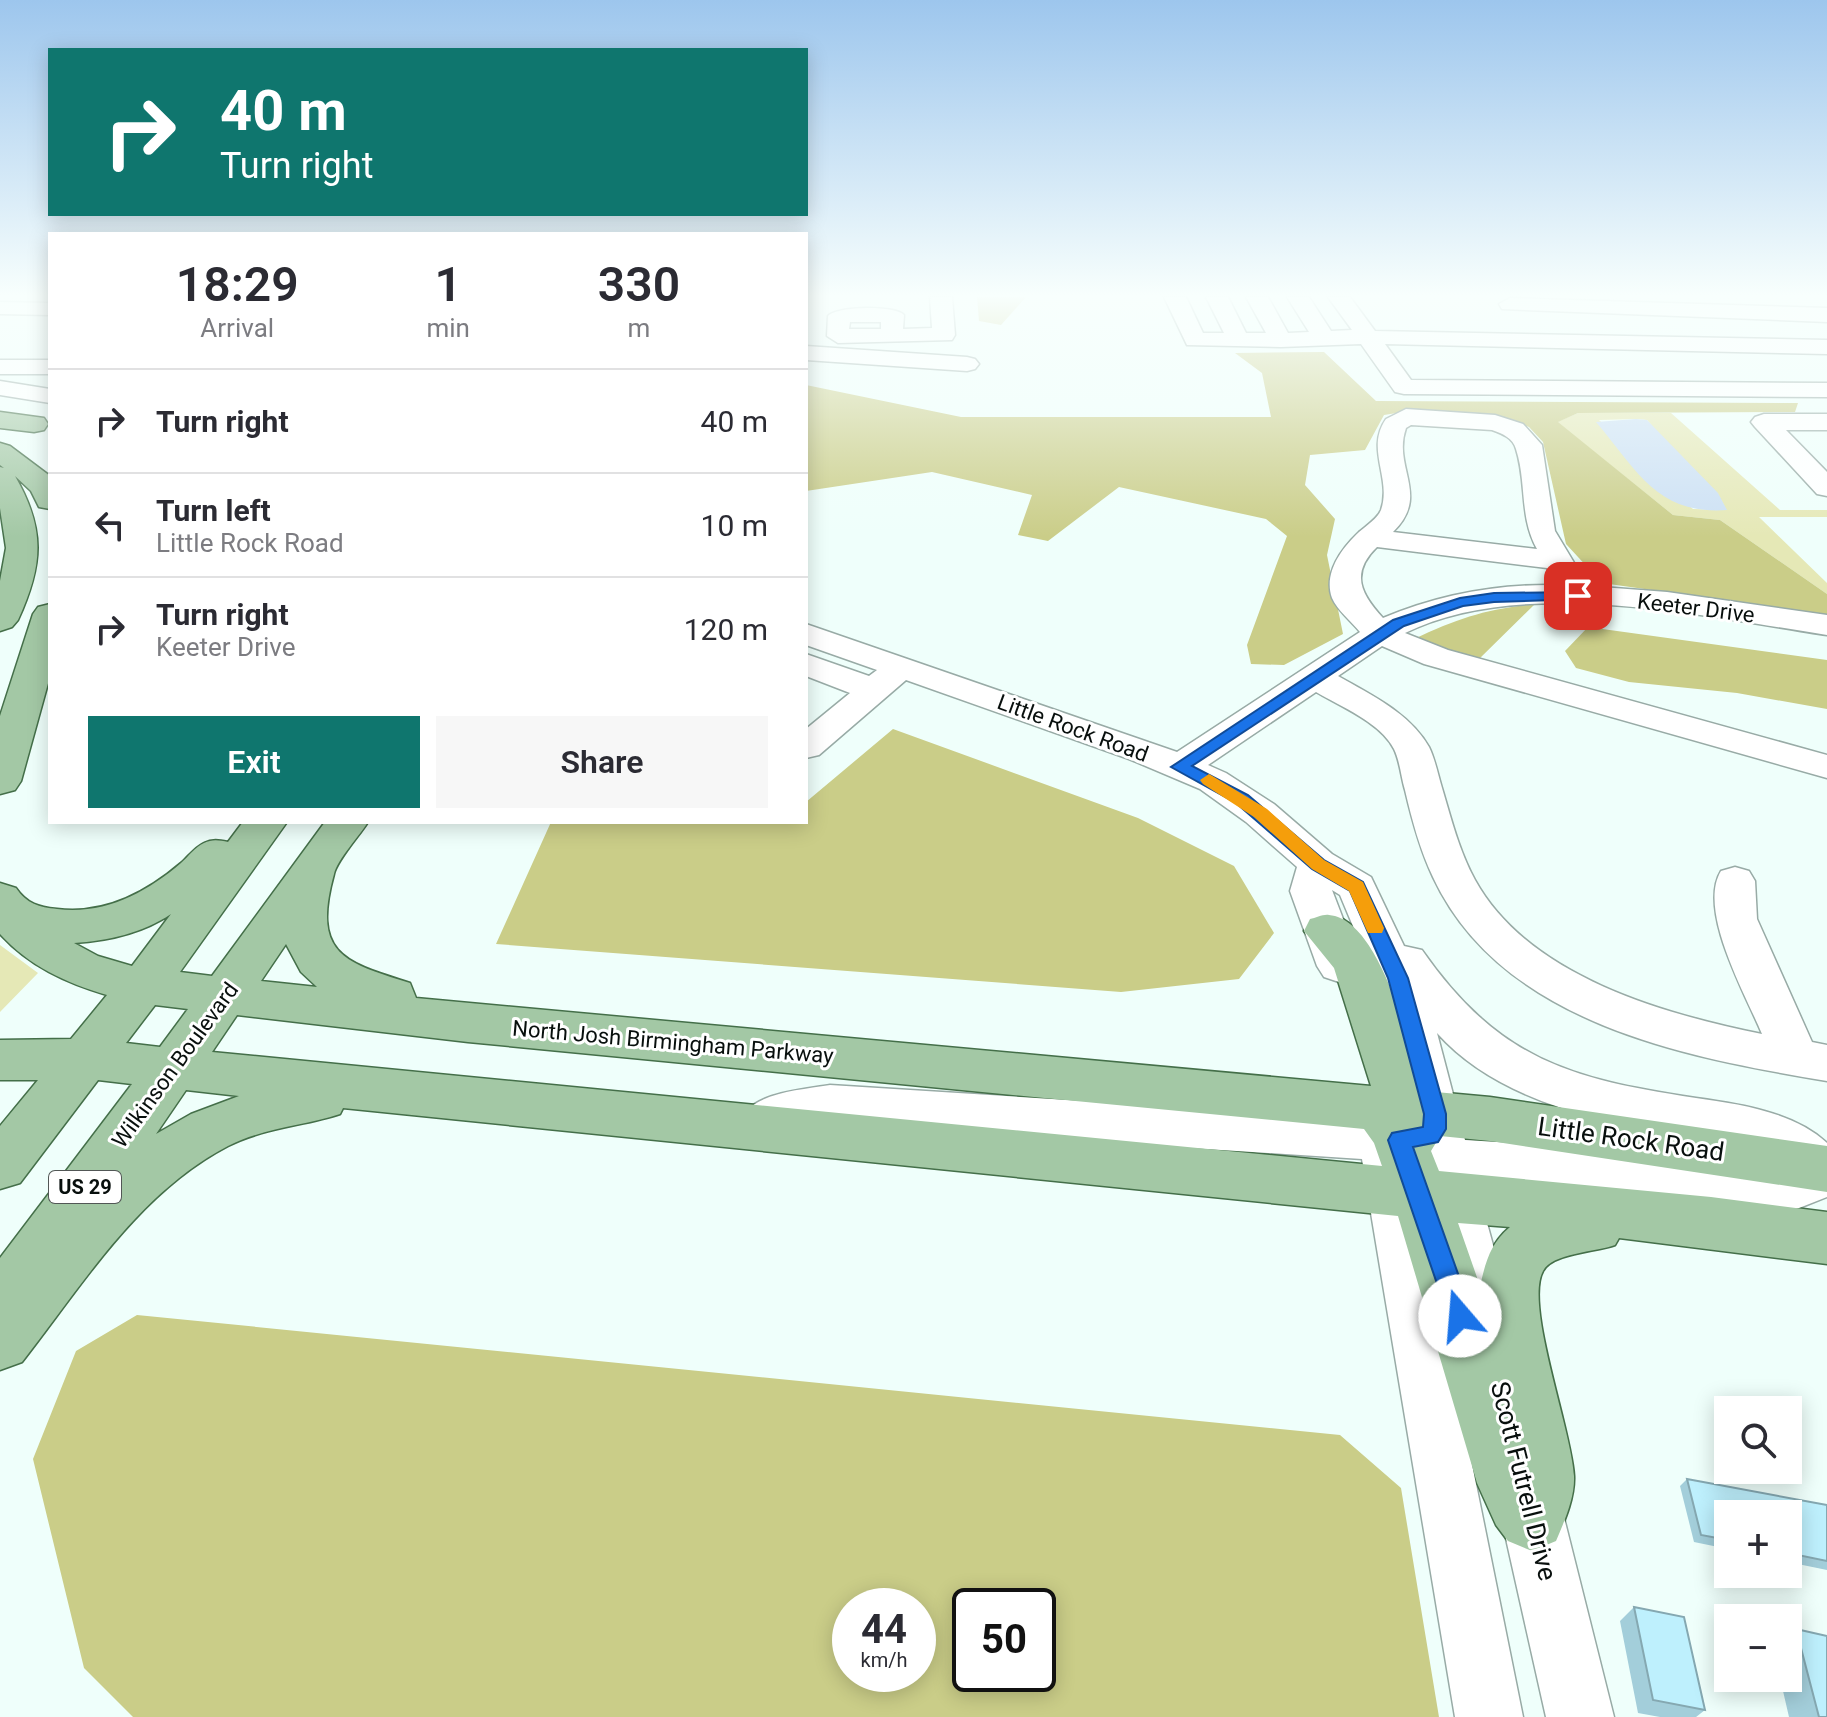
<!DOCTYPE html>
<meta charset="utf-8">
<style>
:root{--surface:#fff;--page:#f7f7f7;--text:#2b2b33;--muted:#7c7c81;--line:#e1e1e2;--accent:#0f766e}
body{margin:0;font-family:Roboto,sans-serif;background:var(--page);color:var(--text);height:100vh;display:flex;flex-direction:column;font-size:30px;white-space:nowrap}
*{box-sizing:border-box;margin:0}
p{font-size:26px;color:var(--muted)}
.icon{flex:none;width:44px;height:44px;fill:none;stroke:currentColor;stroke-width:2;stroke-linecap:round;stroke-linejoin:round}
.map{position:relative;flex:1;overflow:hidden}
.panel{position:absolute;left:48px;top:232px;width:760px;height:592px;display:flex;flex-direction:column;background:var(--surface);border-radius:0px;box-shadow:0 4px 20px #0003}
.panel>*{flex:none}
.guide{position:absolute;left:48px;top:48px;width:760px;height:168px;border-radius:0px;box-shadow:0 4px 20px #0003;background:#0f766e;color:#fff;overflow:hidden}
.buttons{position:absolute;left:1714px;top:1396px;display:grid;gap:16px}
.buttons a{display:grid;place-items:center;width:88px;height:88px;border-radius:0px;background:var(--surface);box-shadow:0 4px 20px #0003;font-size:40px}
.speed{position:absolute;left:832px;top:1588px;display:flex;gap:16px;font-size:40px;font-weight:700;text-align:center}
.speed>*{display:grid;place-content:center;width:104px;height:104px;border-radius:50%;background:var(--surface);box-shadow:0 4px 20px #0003;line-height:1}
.speed small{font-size:20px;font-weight:400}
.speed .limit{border:4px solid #111;border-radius:12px;background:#fff;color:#111}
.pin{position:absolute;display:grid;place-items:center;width:68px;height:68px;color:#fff;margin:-34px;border-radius:16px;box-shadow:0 4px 12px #0006}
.me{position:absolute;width:88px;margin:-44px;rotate:342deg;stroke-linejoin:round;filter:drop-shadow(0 0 6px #0008)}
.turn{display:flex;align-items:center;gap:28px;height:168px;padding:0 40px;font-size:36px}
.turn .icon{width:104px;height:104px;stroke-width:2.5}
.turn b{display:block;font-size:56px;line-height:68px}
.eta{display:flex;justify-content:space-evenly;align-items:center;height:136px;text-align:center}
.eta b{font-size:48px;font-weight:600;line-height:56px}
.button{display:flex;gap:16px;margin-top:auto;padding:16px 40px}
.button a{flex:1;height:92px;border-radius:0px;background:var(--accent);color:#fff;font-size:32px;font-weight:600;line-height:92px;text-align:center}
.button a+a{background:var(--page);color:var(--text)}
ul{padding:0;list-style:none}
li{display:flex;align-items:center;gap:24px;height:104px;padding:0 40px;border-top:2px solid var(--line)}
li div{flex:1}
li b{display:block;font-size:30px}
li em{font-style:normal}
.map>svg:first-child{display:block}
</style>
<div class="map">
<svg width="1827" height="1717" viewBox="0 0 1827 1717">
<rect width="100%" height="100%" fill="#effffb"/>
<!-- green -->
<path fill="#e5e8b6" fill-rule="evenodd" d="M1578,413H1671L1780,510H1827V517H1759L1827,583V594L1720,520L1673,515L1557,422ZM1636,419L1647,420L1726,510L1693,509L1599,420Z
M0,945L38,973L0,1012Z"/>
<!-- forest -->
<path fill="#cacd88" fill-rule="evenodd" d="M977,297H1026L1001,325L979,321Z
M1324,352L1376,401L1798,403L1795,412L1578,413L1558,422L1673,515L1720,520L1827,594V615L1602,583L1566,544L1543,442L1529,427L1501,416L1409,411L1384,415L1365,450L1310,455L1305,485L1335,519L1327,555L1343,634L1284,665L1251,664L1247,645L1287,536L1266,519L1119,487L1048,541L1018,535L1032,495L932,472L806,491V385L961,417H1271L1262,373L1235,353Z
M1535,604L1477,661L1414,639C1459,618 1486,609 1535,604Z
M1588,627L1827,660V709L1737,693L1629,682L1576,668L1565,651Z
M893,729L1138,818L1234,866L1274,933L1239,979L1121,992L496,944L551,822H806V802Z
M137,1315L1340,1435L1401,1488L1439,1717H133L84,1668L33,1459L76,1351ZM918,1606V1674H850V1606ZM1038,1606V1674H970V1606Z"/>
<!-- water -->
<path fill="#cce0f4" d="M1636,419L1647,420L1718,493L1727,510C1656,515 1637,470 1596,422Z"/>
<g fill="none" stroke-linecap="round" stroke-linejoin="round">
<defs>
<path id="minor" d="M930,297H952L955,335L952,340L838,343L827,336L828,316C837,306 895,305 904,315L903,329L932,328ZM850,322H881V329H849Z
M1164,297H1186L1203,333H1224L1206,297H1228L1246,333H1266L1246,297H1268L1288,333L1309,332L1287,297H1309L1331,331L1352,330L1328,297H1350L1375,331L1827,340V354L1385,344L1411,380L1827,383V397L1404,394L1395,392L1361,344L1281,347L1187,345Z
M1510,298L1827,308V322L1502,309L1499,304Z
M0,302L50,303V315L0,314Z
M806,346L967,357L975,359L979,364L975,369L967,371L806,360Z
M0,360H50V374H0Z
M0,381L50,389V403L0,395Z
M1406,409L1495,415L1523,424L1542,445L1555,531L1588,586L1667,592L1827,615V635C1702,616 1522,575 1405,633L1448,650L1827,755V778L1424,664L1382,646L1338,676C1371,695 1410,713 1429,747C1435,759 1438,775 1442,788C1451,818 1459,851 1475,880C1528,976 1663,1014 1762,1034C1746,995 1697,910 1721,871L1735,867L1749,871L1755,881L1757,919L1812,1042L1827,1045V1081C1684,1057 1501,1023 1433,877C1420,850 1412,820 1405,790C1401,777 1400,761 1394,749C1381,723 1340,706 1316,692L1208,765L1226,773L1274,804L1332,854L1371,877L1404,946L1422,950C1498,1059 1569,1079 1696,1098C1739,1104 1794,1112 1827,1143V1197L1799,1208L1781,1211L1611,1191L1476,1183L1510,1307L1501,1325L1482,1332L1463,1325L1454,1307L1425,1179L1414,1177L1523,1717H1455L1362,1159L830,1125C818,1126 803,1126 792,1131C768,1141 768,1152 740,1142L732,1128C751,1092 794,1091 830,1085L1389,1120L1411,1118L1383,998L1340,895L1332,890L1361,966L1354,977L1339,982L1324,977L1317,966L1290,891L1297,867L1246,822L1200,789L1129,759L906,680L819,755L806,758V729L850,693L806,676V654L869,676L877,670L806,645V624L1177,752L1360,632C1352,622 1337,610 1332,598C1323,573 1342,548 1359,532C1366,526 1378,518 1381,510C1392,478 1365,449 1386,419ZM1411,425L1492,430C1503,434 1513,438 1516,449C1527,483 1519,517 1537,549L1393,532C1431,495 1392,468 1406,428ZM1377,547L1547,568L1556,585C1497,584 1437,595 1383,618C1362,595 1349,574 1377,547ZM1437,1033C1494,1097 1588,1119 1668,1133C1709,1140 1750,1143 1785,1167L1611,1149L1465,1140Z
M1764,414H1827V430H1786L1827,472V496L1817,494L1755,427L1751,422L1755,417Z
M1527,1463L1549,1472L1558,1494L1614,1717H1546L1496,1494L1505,1472Z"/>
<path id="major" d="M0,412L44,418L48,424L44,430L34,432L0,428Z
M0,443L10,446L50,476V509L39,507L31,491L15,476C46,530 43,565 18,620L12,627L0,631V581L6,548L0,508V467L4,468L0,465Z
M50,604V676L21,781L15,790L0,794V716L33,614L38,607Z
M243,822H287L180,972L212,976L325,822H368C360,835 337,860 334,874C312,954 343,962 410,983L416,998L1371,1086L1334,968L1304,931L1310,919C1316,918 1323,914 1329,915C1381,919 1410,1049 1425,1091L1490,1097L1827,1146V1192L1490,1141L1440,1136L1431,1151L1439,1171L1711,1197L1827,1212V1264L1619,1238L1615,1245C1596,1252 1552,1253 1543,1271C1524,1305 1572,1431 1574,1476C1575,1498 1564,1522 1556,1541L1532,1551L1508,1541L1496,1525L1477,1483L1398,1216L343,1108L340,1114C303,1126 263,1128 228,1146C138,1193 83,1284 22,1362L0,1370V1258L132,1084L98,1080L20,1183L0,1189V1126L38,1080H0V1040L71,1039L107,995C66,983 29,966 0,934V883L16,888C27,904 39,907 57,909C104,915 146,893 181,863C188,857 195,847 204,843C212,839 219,840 228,842ZM171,914L132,966L98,956L74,943C107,941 143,933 171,914ZM286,944L301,972L317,987L261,981ZM155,1005L188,1009L160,1047L126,1043ZM237,1015L468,1042L1364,1129L1374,1143L1382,1166L212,1052ZM186,1090L239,1096L191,1114L156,1134ZM1458,1223L1510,1227C1490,1244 1486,1261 1480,1286Z"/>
</defs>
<!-- minor casing -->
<use href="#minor" stroke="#98aba6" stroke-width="3"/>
<!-- major casing -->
<use href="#major" stroke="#446f49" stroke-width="3"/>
<!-- minor -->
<use href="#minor" fill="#fff" fill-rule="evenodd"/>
<!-- major -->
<use href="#major" fill="#a3c8a5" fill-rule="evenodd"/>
</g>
<!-- wall -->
<path fill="#a3ceda" d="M1687,1479L1827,1505V1570L1788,1562V1514H1728V1549L1694,1542L1680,1486Z
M1634,1607L1705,1710L1696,1717H1660L1638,1713L1620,1621Z
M1796,1629L1827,1717H1789L1780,1678H1788V1636Z"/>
<!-- building -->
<path fill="#bef0fd" stroke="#85a8b1" stroke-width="2" d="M1687,1479L1827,1505V1561L1788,1553V1514H1728V1540L1701,1535Z
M1634,1607L1684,1617L1705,1710L1653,1700Z
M1796,1629L1827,1636V1717H1819Z"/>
<!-- sky -->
<linearGradient id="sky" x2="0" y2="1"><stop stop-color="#9dc6ed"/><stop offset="0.55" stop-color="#f8fffd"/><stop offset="1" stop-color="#f8fffd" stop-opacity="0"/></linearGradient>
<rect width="1827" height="537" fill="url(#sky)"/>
<!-- route -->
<path fill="#1a73e8" stroke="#114b97" stroke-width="2" d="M1578,592L1585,596L1583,599L1494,602L1463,606L1404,626L1192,766L1248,795L1324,860L1363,882L1408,978L1446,1114V1129L1438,1142L1413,1147L1473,1316L1469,1324L1460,1328L1451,1324L1448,1316L1388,1140L1392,1133L1423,1127L1424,1114L1388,978L1350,891L1312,869L1236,803L1171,767L1393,620L1460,598L1494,593Z"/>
<!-- slow -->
<path fill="#f59e0b" d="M1209,774L1267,809L1324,860L1363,882L1384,928L1382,933H1368L1349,891L1312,869L1254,817L1203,784L1200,780Z"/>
<g text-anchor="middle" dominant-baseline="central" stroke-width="6" stroke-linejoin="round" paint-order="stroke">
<!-- shield labels -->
<rect fill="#fff" stroke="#525756" stroke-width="2" x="49" y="1171" width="72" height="32" rx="6"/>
<g font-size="20" font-weight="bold" fill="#080f0d">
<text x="85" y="1187">US 29</text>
</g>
<!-- street labels -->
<g font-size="22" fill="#080f0d" stroke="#fff">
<text transform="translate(1696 608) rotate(7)">Keeter Drive</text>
<text transform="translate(1073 728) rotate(20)">Little Rock Road</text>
<text transform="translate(673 1042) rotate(5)">North Josh Birmingham Parkway</text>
<text transform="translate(175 1065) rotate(-54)">Wilkinson Boulevard</text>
</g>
<!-- near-street labels -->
<g font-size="26" fill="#080f0d" stroke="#fff">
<text transform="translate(1631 1139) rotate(8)">Little Rock Road</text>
<text transform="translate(1524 1481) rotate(76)">Scott Futrell Drive</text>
</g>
</g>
</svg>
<div class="buttons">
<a><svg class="icon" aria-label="search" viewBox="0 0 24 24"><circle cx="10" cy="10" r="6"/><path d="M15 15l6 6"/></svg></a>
<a>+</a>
<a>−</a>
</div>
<div class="speed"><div>44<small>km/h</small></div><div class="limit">50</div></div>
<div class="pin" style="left:1578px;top:596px;background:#d93025"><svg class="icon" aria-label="arrive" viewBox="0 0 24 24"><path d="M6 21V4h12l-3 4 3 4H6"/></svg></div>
<svg class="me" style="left:1460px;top:1316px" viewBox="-20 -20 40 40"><circle r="19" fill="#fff"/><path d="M0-13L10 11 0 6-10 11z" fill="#1a73e8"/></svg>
<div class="guide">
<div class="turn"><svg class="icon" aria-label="right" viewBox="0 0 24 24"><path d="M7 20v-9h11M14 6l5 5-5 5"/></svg><div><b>40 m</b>Turn right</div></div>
</div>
<section class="panel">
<div class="eta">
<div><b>18:29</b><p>Arrival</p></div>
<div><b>1</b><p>min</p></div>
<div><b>330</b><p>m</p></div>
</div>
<ul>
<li><svg class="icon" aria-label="right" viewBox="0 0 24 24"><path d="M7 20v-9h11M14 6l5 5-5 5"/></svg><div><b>Turn right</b></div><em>40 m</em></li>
<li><svg class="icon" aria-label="left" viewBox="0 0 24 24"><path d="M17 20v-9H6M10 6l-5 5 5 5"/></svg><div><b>Turn left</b><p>Little Rock Road</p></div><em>10 m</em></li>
<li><svg class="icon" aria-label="right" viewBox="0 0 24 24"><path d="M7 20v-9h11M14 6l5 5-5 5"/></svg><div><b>Turn right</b><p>Keeter Drive</p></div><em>120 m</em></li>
</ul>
<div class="button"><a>Exit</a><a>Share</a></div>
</section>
</div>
